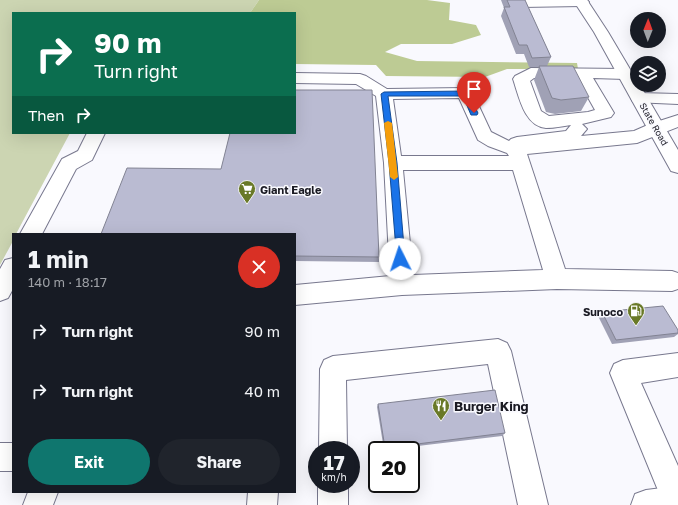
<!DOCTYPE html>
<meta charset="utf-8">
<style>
:root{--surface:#171b24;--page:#20242c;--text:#f1f3f6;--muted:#9ea1a6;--accent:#0f766e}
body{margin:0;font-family:"Golos Text",sans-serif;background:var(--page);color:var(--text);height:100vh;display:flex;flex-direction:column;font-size:15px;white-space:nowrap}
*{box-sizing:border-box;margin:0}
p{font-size:13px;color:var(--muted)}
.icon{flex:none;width:22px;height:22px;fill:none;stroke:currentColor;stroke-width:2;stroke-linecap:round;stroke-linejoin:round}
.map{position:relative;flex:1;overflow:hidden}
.details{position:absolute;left:12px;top:233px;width:284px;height:260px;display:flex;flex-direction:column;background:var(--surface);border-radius:0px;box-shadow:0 4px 16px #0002}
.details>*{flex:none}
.banner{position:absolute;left:12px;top:12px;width:284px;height:122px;border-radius:0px;box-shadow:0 4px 16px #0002;background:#0b6e4f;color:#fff;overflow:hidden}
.needle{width:26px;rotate:1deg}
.buttons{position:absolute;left:630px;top:12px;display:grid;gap:8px}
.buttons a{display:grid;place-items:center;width:36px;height:36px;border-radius:50%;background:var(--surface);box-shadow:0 4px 16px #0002;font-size:20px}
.speed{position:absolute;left:308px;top:441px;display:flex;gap:8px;font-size:20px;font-weight:700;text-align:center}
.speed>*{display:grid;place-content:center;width:52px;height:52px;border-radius:50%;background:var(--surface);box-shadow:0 4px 16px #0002;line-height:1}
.speed small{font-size:10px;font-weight:400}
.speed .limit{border:2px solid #111;border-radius:6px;background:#fff;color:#111}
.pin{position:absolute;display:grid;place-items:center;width:34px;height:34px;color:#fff;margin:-41px -17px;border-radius:50% 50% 50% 0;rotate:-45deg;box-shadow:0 0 4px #0007}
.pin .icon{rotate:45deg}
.me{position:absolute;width:44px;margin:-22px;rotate:356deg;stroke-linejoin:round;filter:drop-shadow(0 0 3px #0008)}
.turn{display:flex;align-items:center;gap:14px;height:84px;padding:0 16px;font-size:18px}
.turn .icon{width:52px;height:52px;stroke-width:2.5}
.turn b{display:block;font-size:28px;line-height:34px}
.then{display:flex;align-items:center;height:38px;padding:0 16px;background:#0003;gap:8px;font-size:15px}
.round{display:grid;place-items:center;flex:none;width:42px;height:42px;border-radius:21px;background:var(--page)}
.head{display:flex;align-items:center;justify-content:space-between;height:68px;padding:0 16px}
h1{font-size:24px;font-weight:700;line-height:30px}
.action{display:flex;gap:8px;margin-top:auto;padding:8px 16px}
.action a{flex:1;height:46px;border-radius:24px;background:var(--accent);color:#fff;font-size:16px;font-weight:700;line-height:46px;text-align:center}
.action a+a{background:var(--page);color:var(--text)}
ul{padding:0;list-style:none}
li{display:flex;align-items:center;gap:12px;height:60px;padding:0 16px}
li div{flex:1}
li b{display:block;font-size:15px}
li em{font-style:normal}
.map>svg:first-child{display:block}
</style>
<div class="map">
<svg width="678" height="505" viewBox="0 0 678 505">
<rect width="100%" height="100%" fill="#f9f9fe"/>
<!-- green -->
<path fill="#ccd5b2" d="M0,0H259L250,13H13V133H70L16,234H13V241L0,265Z"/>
<!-- forest -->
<path fill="#bdcb94" d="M259,0H427L450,3L449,20L476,25L481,35L452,44H401L385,52L417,61L577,63L578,69H507L485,77L386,76L376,65L295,64V13H250Z"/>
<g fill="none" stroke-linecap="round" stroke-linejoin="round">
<defs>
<path id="minor" d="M517,0H587L589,2L587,5L582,6L522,7L517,6L515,3Z
M531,68L625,69L631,71L633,74L631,77L625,79L593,78L614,113L611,117L582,124L587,129L581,136L634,131L650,124L678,115V127L637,143L527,154L565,269L672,271L678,273V289L672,291L557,289L402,295L295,305V285L390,276L384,163L376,96L356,84L295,83V73L360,74L366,76L387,89L465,88L471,89L491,132L509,141L511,139L517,137L566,131L571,125C563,126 554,128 546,128C524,126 519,96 513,79L515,76ZM534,78H577L595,110L588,112L549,116L541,111L530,81ZM459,98L478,140L488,146L507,153L509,156H401L393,99ZM403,170H513L543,270L413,275Z
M639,93L678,94V104L633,102L631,98L633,94Z
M87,133H105L92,160L76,169L42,234H20L62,159L78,151Z
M13,258V289L8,298L0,301V269L5,260Z
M498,339L507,343L511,351L548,505H518L488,364L346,380L347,450H319L320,369L324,360L333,356Z
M678,353V377L641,383L678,466V505H664L610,373L614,364L623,360Z
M0,443H13V471H0Z
M318,484H348V505H318Z
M28,492H58L53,505H23Z
M248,492H278L277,505H247Z"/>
<path id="major" d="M573,0H587L608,32L637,81V85H640L678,150V173L671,171L594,32Z
M678,486V505H631L635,494L646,490Z"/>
</defs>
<!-- minor casing -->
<use href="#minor" stroke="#78788e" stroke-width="2"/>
<!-- major casing -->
<use href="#major" stroke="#78788e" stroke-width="2"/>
<!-- minor -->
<use href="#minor" fill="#fff" fill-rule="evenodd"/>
<!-- major -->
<use href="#major" fill="#fff" fill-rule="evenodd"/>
</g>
<!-- wall -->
<path fill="#a0a1b5" d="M501,0H525L551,57L547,66L589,97L581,111L555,114L546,112L534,80L539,67H529L524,54H516L501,16L504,8Z
M295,234L379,257V262L295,261Z
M602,312L678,330V334L674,337L612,344L598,316Z
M378,404L505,433L502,436L384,450L377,407Z"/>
<!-- building -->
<path fill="#babbd2" stroke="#828393" d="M507,0H525L551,57L532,58L527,45H519L504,7H510Z
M539,66H573L589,97L561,100L552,98Z
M295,90H372L379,257L295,256V234H101L127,168L221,169L230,133H295Z
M663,306L678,330V333L616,340L602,312Z
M495,390L505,433L385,448L378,404Z"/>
<!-- route -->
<path fill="#1a73e8" stroke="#114b97" d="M465,91L468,94L478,113L477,115H471L463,96H388L397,163L405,259L403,262H397L389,163L381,94L384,92Z"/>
<!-- slow -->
<path fill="#f59e0b" d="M388,121L392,123L398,177L394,180L390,177L384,123Z"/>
<!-- icons -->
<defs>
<symbol id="supermarket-pin" viewBox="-11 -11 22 30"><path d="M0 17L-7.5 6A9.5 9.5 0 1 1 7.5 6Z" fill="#697927" stroke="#f9f9fe"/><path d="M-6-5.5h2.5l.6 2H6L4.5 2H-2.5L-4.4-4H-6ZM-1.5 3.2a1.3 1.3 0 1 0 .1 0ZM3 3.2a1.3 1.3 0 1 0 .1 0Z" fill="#fff"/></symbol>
<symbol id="fuel-pin" viewBox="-11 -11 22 30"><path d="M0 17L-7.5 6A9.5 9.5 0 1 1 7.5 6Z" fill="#697927" stroke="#f9f9fe"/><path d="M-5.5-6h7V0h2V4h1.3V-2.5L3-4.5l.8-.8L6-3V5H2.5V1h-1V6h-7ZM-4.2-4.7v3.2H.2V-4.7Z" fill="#fff"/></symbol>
<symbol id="restaurant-pin" viewBox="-11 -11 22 30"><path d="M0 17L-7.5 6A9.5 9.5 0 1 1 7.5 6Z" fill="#697927" stroke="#f9f9fe"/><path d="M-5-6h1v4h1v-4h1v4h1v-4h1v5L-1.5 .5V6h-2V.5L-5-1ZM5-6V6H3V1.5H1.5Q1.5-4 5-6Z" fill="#fff"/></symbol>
</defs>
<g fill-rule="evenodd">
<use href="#supermarket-pin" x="237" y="179" width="20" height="27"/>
<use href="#fuel-pin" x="626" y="301" width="20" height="27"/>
<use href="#restaurant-pin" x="431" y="396" width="20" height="27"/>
</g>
<g text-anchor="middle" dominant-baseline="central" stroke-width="3" stroke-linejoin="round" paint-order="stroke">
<!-- far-street labels -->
<g font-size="9" fill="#1a1a23" stroke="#f9f9fe">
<text transform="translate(654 124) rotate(60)">State Road</text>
</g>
<!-- poi labels -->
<g font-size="11" font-weight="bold" fill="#1a1a23" stroke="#f9f9fe" text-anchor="start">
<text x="260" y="189">Giant Eagle</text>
<text x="623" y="311" text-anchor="end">Sunoco</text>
</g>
<!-- near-poi labels -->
<g font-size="13" font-weight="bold" fill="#1a1a23" stroke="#f9f9fe" text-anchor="start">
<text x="454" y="406">Burger King</text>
</g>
</g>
</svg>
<div class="buttons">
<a><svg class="needle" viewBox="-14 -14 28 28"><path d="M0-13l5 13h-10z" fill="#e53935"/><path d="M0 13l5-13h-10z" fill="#9ea1a6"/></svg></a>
<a><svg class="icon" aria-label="layers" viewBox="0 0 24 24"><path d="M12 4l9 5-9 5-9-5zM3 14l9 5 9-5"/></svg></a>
</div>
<div class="speed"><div>17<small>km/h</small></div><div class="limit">20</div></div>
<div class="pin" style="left:474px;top:113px;background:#d93025"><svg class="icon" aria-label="arrive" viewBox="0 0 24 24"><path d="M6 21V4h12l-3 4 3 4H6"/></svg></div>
<svg class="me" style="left:400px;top:259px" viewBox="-20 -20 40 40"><circle r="19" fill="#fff"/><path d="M0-13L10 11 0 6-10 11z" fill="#1a73e8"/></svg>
<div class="banner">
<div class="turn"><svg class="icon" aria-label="right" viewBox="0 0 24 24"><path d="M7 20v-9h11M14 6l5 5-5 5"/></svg><div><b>90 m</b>Turn right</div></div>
<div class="then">Then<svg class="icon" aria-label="right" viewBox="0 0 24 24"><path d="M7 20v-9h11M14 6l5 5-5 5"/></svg></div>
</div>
<section class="details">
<div class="head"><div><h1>1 min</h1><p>140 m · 18:17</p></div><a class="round" style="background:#d93025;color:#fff"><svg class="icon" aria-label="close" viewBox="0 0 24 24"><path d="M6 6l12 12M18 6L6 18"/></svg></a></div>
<ul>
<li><svg class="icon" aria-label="right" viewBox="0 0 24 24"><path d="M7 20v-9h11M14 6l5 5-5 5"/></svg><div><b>Turn right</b></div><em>90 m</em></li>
<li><svg class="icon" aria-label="right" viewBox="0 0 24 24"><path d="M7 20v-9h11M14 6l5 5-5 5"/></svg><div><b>Turn right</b></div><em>40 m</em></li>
</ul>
<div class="action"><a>Exit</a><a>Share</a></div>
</section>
</div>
